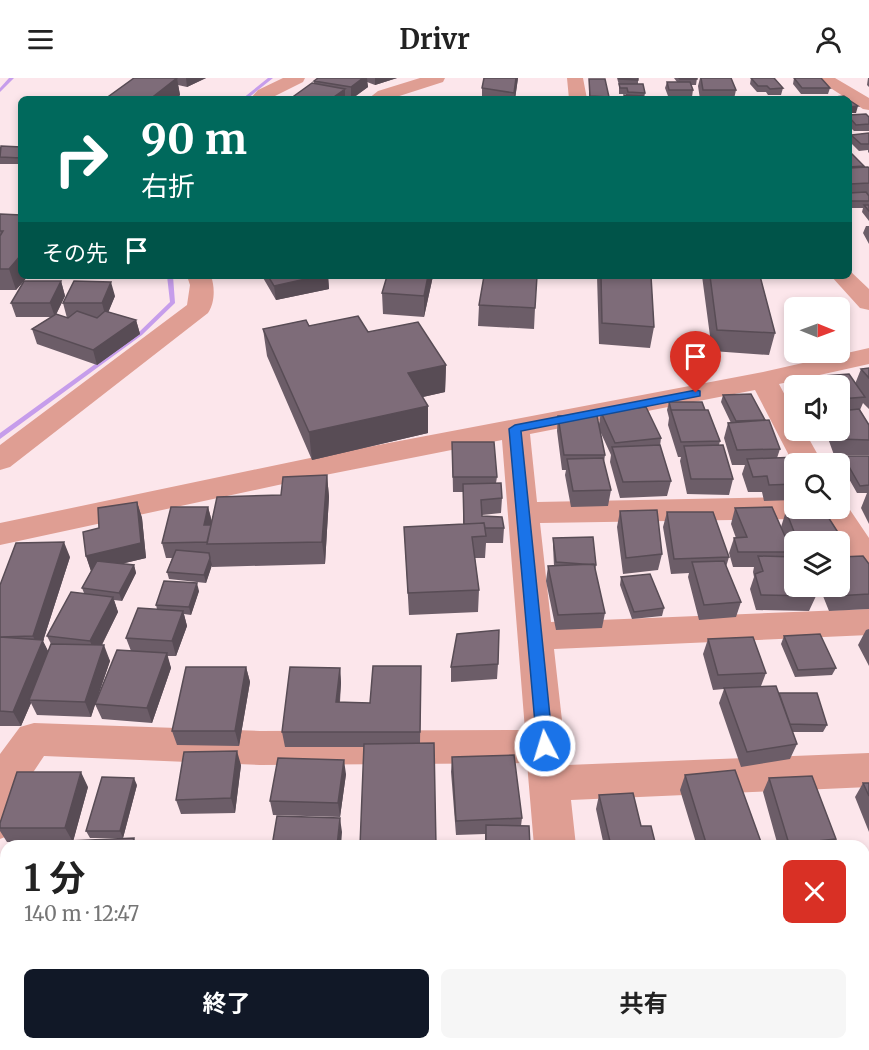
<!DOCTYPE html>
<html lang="ja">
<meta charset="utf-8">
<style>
:root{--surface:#fff;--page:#f6f6f6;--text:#222;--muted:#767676;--accent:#111827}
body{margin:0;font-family:Merriweather,"Noto Sans JP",serif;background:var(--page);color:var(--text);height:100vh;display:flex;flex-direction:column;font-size:22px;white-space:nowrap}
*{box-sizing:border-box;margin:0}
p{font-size:20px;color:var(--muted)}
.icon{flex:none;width:33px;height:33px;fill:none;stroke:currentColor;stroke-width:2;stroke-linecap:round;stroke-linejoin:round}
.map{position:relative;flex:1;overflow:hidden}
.drawer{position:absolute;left:0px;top:762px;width:870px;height:210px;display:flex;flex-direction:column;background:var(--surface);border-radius:18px 18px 0 0;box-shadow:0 3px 9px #0003}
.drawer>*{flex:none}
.banner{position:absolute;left:18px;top:18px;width:834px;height:183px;border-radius:9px;box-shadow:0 3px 9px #0003;background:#00695c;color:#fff;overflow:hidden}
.needle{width:39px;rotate:91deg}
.controls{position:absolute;left:784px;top:219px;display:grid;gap:12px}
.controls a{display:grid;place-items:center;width:66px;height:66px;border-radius:9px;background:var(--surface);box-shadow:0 3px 9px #0003;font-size:30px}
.pin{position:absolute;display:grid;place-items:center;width:51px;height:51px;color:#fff;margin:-62px -26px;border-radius:50% 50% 50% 0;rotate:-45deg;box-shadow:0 0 6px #0007}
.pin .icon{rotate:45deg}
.me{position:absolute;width:66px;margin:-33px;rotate:355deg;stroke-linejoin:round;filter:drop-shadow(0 0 4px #0008)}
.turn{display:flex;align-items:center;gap:21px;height:126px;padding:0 24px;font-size:27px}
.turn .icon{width:78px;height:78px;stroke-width:2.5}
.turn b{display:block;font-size:42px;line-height:51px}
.then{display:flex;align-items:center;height:57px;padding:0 24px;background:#0003;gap:12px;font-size:22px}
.round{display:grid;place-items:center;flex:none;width:63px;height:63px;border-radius:9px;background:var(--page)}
.head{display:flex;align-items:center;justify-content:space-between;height:102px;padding:0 24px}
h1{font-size:36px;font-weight:700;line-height:45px}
.cta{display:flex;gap:12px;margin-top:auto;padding:12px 24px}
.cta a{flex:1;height:69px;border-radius:9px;background:var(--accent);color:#fff;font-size:24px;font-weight:700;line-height:69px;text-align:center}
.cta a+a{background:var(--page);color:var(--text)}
header{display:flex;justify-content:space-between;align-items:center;height:78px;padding:0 24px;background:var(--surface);font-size:27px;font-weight:700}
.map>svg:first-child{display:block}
</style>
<header><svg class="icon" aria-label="menu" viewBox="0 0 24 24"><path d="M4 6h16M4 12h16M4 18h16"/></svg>Drivr<svg class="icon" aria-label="person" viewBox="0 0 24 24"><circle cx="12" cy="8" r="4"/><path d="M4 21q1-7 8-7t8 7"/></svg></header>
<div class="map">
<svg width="869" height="972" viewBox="0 0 869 972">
<rect width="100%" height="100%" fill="#fce6eb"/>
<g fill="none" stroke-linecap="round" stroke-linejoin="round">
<!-- stream -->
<path fill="#c69deb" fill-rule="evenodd" d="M9,0H14L0,14V10Z
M268,0H273L247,21H242Z
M167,198H173L175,225L142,257L0,361V355L138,255L170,224Z"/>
<!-- minor -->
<path fill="#df9e93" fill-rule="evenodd" d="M283,0H305L303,4L269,21H250L258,12Z
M420,0H445L443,4L390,21H368L378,13Z
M567,0H583L587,21H569Z
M815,0H835L869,20V32L863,31Z
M849,192L869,211V232L860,230L831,198H849Z
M187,198H211C215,209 215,225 208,235L10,389L0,392V367L187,227L190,207Z
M869,270V286L779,306L795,336V352H804L823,386H795V389L755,312L530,356L537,424L795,419V430H810L806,437L795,441L540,445L551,544L869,531V557L554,571L567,687L869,675V709L571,722L576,768H534L527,685L260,687L44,678L32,696L21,742L15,755L0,761V676L20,649L34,645L260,653L525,652L502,362L315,399L0,467V445L315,379L763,294Z
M840,421L844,423L869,460V498L857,494L818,430H840Z
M864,855H869V901H864Z
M550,966H598L599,972H549Z"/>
</g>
<!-- wall -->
<path fill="#6c5d68" d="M134,0H206L187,9L178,7L180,17L176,21H105Z
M318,0H397L375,7L367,4L368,9L352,21L345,20V21H285H294V18L314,6V3Z
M484,0H518L515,21H482V10Z
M617,0H638V6L645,15L644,21H623L624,17H626V16H619V7Z
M674,0H697L696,7H691L693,12L692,19L668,18L665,10L667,4H677Z
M700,0H731L736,12L734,21H700L698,8Z
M751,0L783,10L781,17H768L766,14H757L750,6Z
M794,0L830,10L828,16H801L793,6Z
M868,0H869V9L867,7Z
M589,1L609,19V21H589Z
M849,37L869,39V53H854L849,48Z
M869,55V75L868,74V72L859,73L849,63L851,57Z
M0,69H21V86H0Z
M849,74L864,89L869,90V143L862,134L863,130H849Z
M0,136L21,198H28L16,212H0Z
M866,148H869V166L863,155Z
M262,198H328L329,211L276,222Z
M387,198H433L424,239L383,236L382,215Z
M597,198H651L654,249L650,270L599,266Z
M702,198H760L775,255L769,277L712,273Z
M61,203L65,218L56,236L68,240H69H67L63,225L115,218L108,234L136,242L140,256L97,287L37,266L32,251L51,239H16L11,225Z
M479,227L535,230L534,251L478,248Z
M309,248L368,254L446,287L445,314L423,319L428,355L312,382L267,278L263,251Z
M869,290V331L863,325L860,332L869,347V377H834L825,352H840V308H808L811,299L855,306L861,291Z
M723,317L780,371L777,380L795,386V422L764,423L762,414H748L742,396L745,387H732L724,360L728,345H731L721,324Z
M669,324L705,332L720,363L719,367L733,401L729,417L687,416L680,383L681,379H678L668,347L669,340L667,332Z
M601,334L661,360L660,368L671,403L667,418L620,420L610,384L611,377L600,353L605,377L604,384L611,412L608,428L571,429L565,397L566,392H562L557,353L558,338L599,346Z
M452,364L497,399L496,405L502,420L501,435L482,437V438L504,450L503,465H486L485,480H475L479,512L478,534L409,537L404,449L463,446V414H453Z
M843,378H869V415H857L840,385Z
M327,397L329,419L325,486L212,489V487L206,505L169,501L167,494L172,480H166L162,465L208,429L212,444L281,417Z
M867,415H869V446L861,430Z
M137,424L142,440L146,480L121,486L134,487L136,495L122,523L114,522L118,534L102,567L110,583L96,623L131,573L126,560L157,531L156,527L199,513L191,537L184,536L187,548L176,578H167L171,590L152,645L102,641L95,626L91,639L37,637L31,625L21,648H0V507L70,479L43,563L48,573L51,566L47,558L84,515L82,510L91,493L86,478L99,450Z
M772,429L781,449L786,433L823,431L848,470L844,479L863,478L869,486V531L829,533L819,508H840V464H795V508H813L816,518L809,533L756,532L750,511L754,499L753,494L754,489H733L729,475L734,460H736L731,446L735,430Z
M620,433L662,476L658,492L623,496L617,449Z
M667,434L729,479L726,489L741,524L736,539L699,542L688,499L689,495L671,496L663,449Z
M553,460L596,487L595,493L605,535L602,550L556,552L546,503L548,488H554L553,468Z
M621,499L664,530L662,538L632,541L620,507Z
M869,551V588L858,567L866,552Z
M784,558L836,590L832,597L795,599L781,566Z
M708,561L766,595L761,608L779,615L827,647L823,654H792L797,666L790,681L741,689L719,625L724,611L713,612L703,576Z
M498,586L497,601L451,604V589Z
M246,589L250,604L239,668L177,667L172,653Z
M340,590L341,605L340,624L370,625L421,603L420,665L363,669H285L282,654Z
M452,679L522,740L521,748L530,768H485V756L456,757L451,694Z
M241,687L235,735L181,736L176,722Z
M346,696L340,739L273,737L270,723Z
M685,697L761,764L759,768H697L680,712Z
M769,700L836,761L832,768H778L763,714Z
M863,705H869V754L855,719Z
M137,707L123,760H90L86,753Z
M88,709L73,763L68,764H7L0,753V750Z
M599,717L641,748L656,768H604L596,731Z
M864,826L869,841L864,848Z
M0,863H6V966H96L94,972H2L6,959H0Z
M864,899H869V972H865L863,966H864Z
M641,966H718L720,972H642Z
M744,966H819L821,972H746Z"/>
<!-- shaded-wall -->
<path fill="#584c55" d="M177,0L180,17L176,21H150Z
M186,0H206L187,9Z
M363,0H367L368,9L351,21V9Z
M375,0H397L375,7Z
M516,0H518L515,21H514Z
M345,11V21H331Z
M858,28L856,35H849V29Z
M21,177V198H28L16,212L9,191Z
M319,198H328L329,211L276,222L274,208Z
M428,198H433L424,239V218Z
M61,203L65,218L55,239L50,225Z
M111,204L115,218L106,240L102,225Z
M136,242L140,256L97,287L93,272Z
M446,287L445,314L409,322L408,295Z
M428,328V355L312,382L309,354Z
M327,397L329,419L325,486L322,464Z
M137,424L142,440L146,480L91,493L86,478Z
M208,429L212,444L208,463L204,447Z
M64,464L70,479L43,563L50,577L29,622L31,625L21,648L13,634L39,572L33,558Z
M210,480L212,487L206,505L204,497Z
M134,487L136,495L122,523L119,515Z
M197,505L199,513L191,537L189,529Z
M113,519L118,534L96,578L90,563Z
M183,533L187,548L176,578L172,563Z
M104,567L110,583L91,639L85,624Z
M167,575L171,590L152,645L147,630Z
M246,589L250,604L239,668L235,653Z
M340,590L341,605L338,639L336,624Z
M237,673L241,687L235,735L231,720Z
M344,682L346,696L340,739L338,725Z
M81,694L88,709L73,764L65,750Z
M134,700L137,707L123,760L120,753Z
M340,740L342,754L341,768H337Z
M134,760L137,768H132Z
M85,966H96L94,972H83Z
M191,966H199L198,972H190Z
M332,966H336L335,972H331Z"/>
<!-- building -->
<path fill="#7e6c79" stroke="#584c55" stroke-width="1.5" d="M134,0H177L150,21H105Z
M318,0H363L351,9L314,3Z
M484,0H516L514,15L482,10Z
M619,0H638V2L619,1Z
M679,0H697V1H680Z
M701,0H731L736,12H703Z
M751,0H774L783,10L770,11L767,8H758Z
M794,0H821L830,10H802Z
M589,1H605L609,19L590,18Z
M667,4H690L693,12H669Z
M312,5L345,11L331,21H312L294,18Z
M619,6H643L645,15L628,14L627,10H620Z
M624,17L643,18L644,21H625Z
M844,18L848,21H826L825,20Z
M515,19V21H488Z
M705,20H729V21H706Z
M849,22L858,28L849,29Z
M866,36L869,39V46L856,47L849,39V37Z
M869,55V66H861L851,57Z
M1,68L21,69V80L0,79Z
M849,74H850L864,88L849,89Z
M868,89L869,90V105L850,106L849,105V90Z
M866,114L869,118V123H849V115Z
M864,127H869V133Z
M0,136L21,137V177L9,191H0V158L3,153H0Z
M268,198H319L274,208Z
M387,198H428L424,218L382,215Z
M484,198H537L535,230L479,227Z
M601,198H651L654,249L602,245Z
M710,198H760L775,255L717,252Z
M24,203H61L50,225H11Z
M74,203L111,204L102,225H63Z
M77,233L97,240L105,233L136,242L93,272L32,251L56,236L68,240Z
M358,238L368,254L418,244L446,287L408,295L428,328L309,354L263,251L306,242L309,248Z
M869,290V300L861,291Z
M849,296L865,319L840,321V308H817L811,299Z
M751,316L765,342L736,343L723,317Z
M669,324H702L705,332H671Z
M646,329L661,360L615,365L601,334Z
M859,331L869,347V362L839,361L836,352H840V333Z
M671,332H708L720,363L681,364Z
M558,338H597L605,377H564Z
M769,342L780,371L737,372L728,345Z
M452,364H494L497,399H453Z
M660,367L671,403L623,404L612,369Z
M723,367L733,401H691L684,368Z
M843,378H869V407L860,408Z
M798,379L801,386H795V406L769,407L767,398L753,399L747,381Z
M603,380L611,412L573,413L567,381Z
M327,397L322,464L207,466L217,419L281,417L283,399Z
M501,405L502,420L481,422L482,438L502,439L504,450H485L484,445L464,446L463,406Z
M137,424L141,465L86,478L83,454L99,450L98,430Z
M171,429H208L204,447H211L207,464L162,465Z
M772,429L792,474H738L734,460L747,459L735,430Z
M823,431L848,470H840V464H798L786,433Z
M657,432L662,476L626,480L620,433Z
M667,434H713L729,479L674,481Z
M484,445L486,458L472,459L479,512L408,515L404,449Z
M593,459L596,487L556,484L553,460Z
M64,464L33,558L0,559V507L16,465Z
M176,472L209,475L210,480L204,497L167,494Z
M758,478L795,479V508H813L816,518L761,517L755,496L763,493Z
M863,478L869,486V516L836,518L832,508H840V479Z
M97,483L134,487L119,515L82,510Z
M724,483L741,524L704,527L692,484Z
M594,486L605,535L558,537L548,488Z
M650,496L664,530L634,534L621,499Z
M164,503L197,505L189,529L156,527Z
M71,514L113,519L90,563L47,558Z
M138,530L183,533L172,563L126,560Z
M499,552L498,586L451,589L457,556Z
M820,556L836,590L798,592L784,558Z
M0,559L43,562L13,634L0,633Z
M753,559L766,595L718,597L708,561Z
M51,566L104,567L85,624L29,622Z
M117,572L167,575L147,630L95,626Z
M373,588H421L420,654H282L290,589L340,590L336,624L370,625Z
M186,589H246L235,653H172Z
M776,608L797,666L747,674L724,610Z
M779,615H817L827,647L790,646Z
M434,665L436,768H360L364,666Z
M237,673L231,720L176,722L184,674Z
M514,677L522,740L456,743L452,679Z
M278,680L344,682L338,725L270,723Z
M735,692L761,764L720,768H707L685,697Z
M17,694H81L65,750H0V745Z
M812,698L836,761L789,766L769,700Z
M102,699L134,700L120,753H86Z
M863,705H869V718Z
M633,715L641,748H651L656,768H611L599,717Z
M277,738L340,740L337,768H272Z
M486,747L529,748L530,768H486Z
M134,760L132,768H67L68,763Z
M233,764V768H165V767Z
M864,826L869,840L864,841Z
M0,863H6V947H0Z
M864,899H869V942L864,928Z
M6,957V966H85L83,972H2Z
M149,966H191L190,972H147Z
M280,966H332L331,972H279Z
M376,966H423V972H375Z
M482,966H542V972H482Z
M608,966H627L629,972H596L595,967Z
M648,966H718L720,972H649Z
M754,966H819L821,972H756Z"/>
<!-- route -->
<path fill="#1a73e8" stroke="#114b97" stroke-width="1.5" d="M696,312L700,313V318L521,353L553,668L551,672L545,674L539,672L537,668L509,351L515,347Z"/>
</svg>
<div class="controls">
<a><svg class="needle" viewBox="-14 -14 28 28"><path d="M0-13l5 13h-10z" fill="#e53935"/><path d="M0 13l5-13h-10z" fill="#767676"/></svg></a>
<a><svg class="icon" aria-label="sound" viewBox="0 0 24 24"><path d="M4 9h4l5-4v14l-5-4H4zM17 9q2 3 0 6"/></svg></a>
<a><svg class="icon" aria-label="search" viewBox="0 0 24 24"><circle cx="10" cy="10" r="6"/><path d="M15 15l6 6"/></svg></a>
<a><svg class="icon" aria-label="layers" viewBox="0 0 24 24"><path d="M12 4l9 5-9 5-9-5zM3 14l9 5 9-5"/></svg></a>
</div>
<div class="pin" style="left:696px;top:315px;background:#d93025"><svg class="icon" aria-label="arrive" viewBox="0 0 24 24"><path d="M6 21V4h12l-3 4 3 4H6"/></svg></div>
<svg class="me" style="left:545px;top:668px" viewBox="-20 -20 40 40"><circle r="17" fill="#1a73e8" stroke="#fff" stroke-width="3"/><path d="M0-11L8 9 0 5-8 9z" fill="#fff"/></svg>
<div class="banner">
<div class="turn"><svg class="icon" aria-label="right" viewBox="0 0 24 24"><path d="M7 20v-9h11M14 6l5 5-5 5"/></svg><div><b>90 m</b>右折</div></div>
<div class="then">その先<svg class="icon" aria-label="arrive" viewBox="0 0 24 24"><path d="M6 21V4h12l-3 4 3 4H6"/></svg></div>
</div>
<section class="drawer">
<div class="head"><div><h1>1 分</h1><p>140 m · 12:47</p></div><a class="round" style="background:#d93025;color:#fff"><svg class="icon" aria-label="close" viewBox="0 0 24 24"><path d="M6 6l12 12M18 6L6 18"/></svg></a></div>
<div class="cta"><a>終了</a><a>共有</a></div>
</section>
</div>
